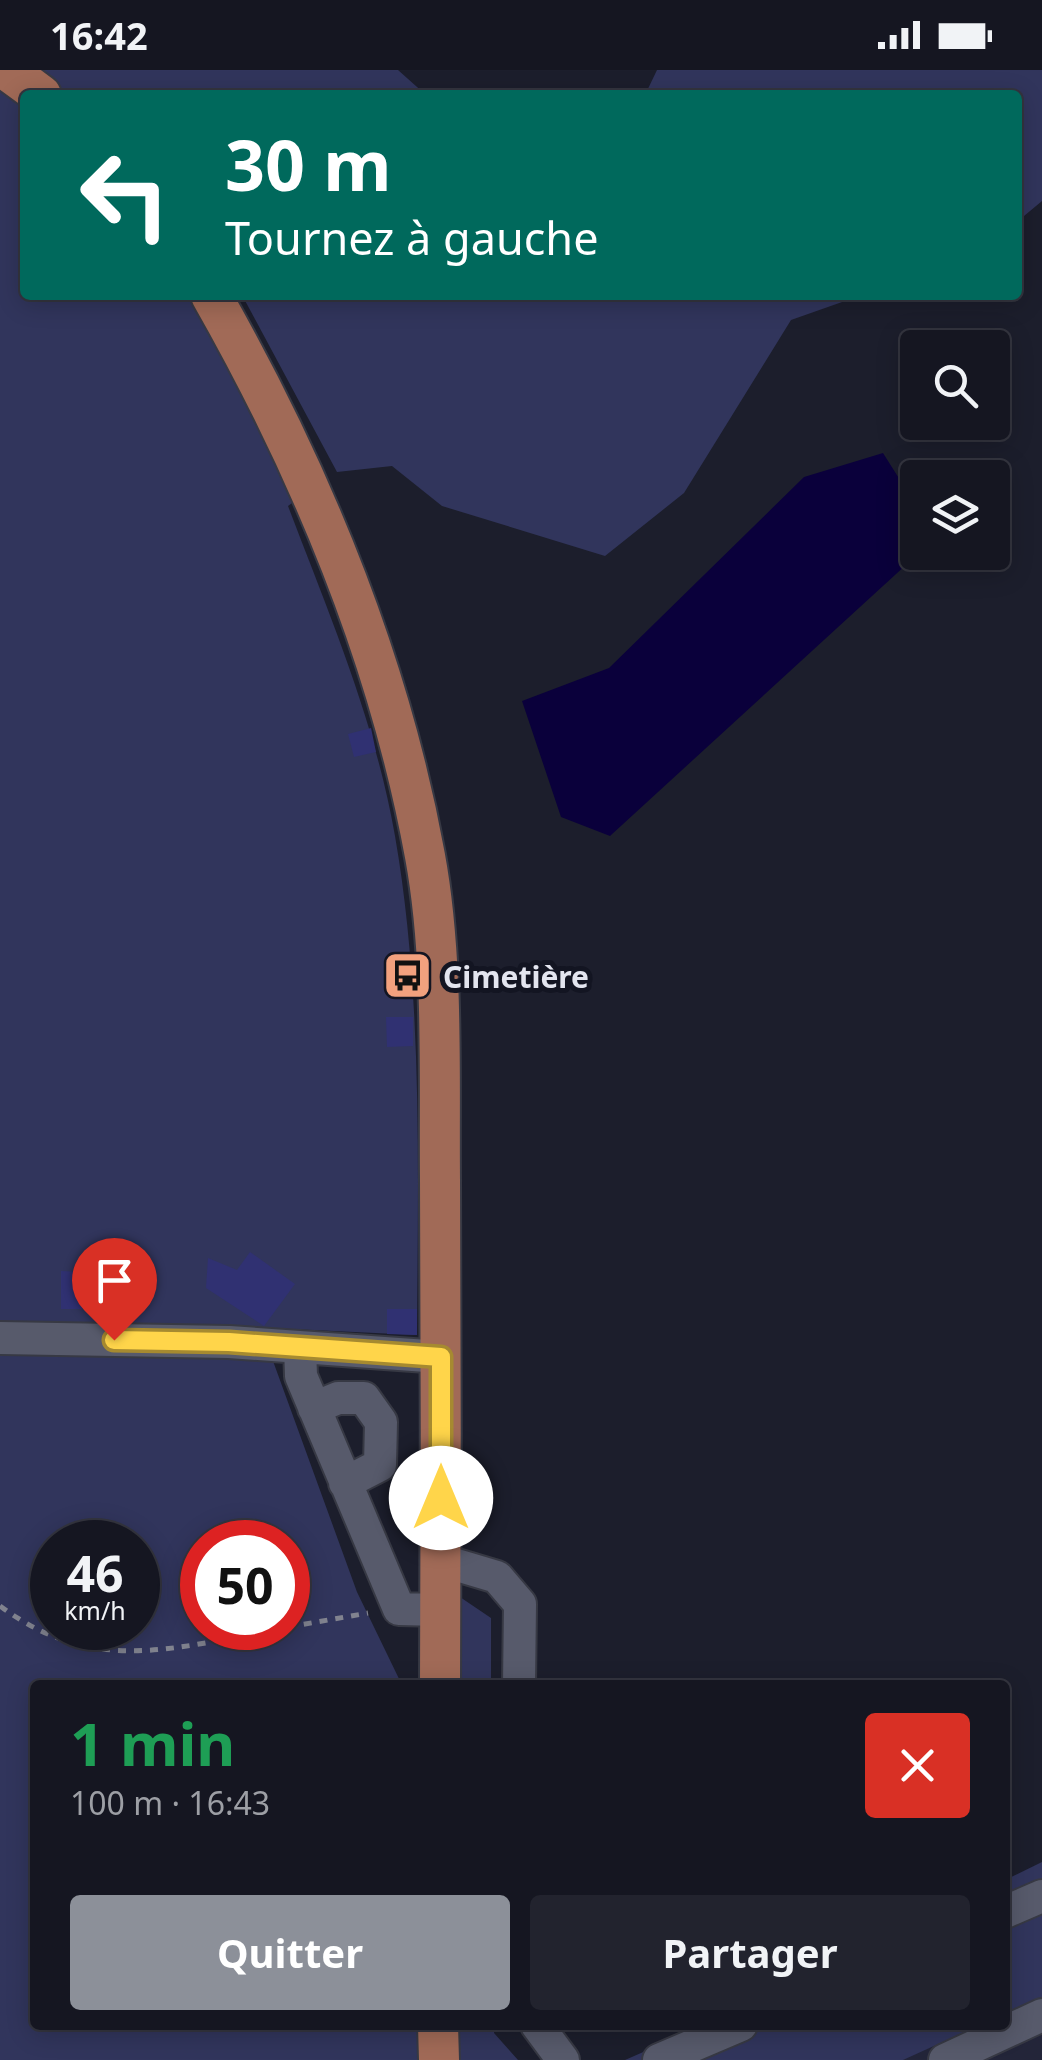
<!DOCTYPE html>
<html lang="fr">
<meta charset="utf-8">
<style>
:root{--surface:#151621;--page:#22232e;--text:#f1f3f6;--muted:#9d9fa5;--line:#34353f;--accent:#8c9099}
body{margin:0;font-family:"Noto Sans",sans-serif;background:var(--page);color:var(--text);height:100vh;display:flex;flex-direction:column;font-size:38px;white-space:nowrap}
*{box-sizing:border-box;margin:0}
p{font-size:32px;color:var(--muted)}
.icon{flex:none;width:55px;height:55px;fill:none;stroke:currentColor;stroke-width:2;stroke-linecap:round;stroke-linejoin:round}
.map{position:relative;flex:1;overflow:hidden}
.side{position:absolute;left:30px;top:1610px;width:980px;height:350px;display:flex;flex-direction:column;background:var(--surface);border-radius:10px;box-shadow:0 5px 25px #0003,0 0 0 2px var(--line)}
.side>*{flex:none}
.guide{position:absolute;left:20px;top:20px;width:1002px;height:210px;border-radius:10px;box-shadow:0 5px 25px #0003,0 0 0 2px var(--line);background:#00695c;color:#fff;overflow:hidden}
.tools{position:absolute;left:900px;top:260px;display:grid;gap:20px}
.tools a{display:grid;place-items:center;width:110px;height:110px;border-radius:10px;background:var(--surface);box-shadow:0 5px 25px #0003,0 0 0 2px var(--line);font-size:50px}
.speed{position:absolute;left:30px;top:1450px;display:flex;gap:20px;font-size:50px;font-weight:700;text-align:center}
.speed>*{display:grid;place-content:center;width:130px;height:130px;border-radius:50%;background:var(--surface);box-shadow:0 5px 25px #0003,0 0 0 2px var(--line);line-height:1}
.speed small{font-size:25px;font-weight:400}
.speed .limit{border:15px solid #d22;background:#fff;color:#111}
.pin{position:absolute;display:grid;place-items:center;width:85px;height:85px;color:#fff;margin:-102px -42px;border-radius:50% 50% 50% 0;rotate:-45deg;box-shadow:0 0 10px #0007}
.pin .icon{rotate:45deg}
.me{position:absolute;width:110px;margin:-55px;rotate:0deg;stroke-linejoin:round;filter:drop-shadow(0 0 8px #0008)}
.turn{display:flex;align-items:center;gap:35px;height:210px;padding:0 40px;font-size:45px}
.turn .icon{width:130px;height:130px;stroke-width:2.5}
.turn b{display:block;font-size:70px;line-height:85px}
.round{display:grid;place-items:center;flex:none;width:105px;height:105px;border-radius:10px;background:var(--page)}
.headline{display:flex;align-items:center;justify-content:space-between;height:170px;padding:0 40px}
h1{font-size:60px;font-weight:700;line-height:75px;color:#1e9e55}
.button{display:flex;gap:20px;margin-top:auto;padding:20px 40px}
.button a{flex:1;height:115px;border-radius:10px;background:var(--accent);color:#fff;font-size:40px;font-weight:700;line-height:115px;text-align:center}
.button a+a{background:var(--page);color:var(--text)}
.status{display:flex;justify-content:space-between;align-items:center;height:70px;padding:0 50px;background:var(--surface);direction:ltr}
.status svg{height:28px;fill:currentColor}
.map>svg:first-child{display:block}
</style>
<div class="status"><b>16:42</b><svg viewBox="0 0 49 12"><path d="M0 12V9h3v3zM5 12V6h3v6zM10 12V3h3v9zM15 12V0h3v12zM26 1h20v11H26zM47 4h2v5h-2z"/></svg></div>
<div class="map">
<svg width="1042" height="1990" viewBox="0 0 1042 1990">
<rect width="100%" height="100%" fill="#1c1e2c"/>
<!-- built -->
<path fill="#232539" d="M1042,1906V1990H860L936,1955H1005V1923Z"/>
<!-- green -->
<path fill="#31355c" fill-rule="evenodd" d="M34,0H398L426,25H69Z
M657,0H1042V131L1018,151V25H645Z
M0,15L25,32V225H192L296,430L288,436C329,544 375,651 395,766C423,926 418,1103 417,1265L270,1258L269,1289L273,1291L357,1522L402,1615H35V1955H417V1990H0ZM52,1472H138V1558H52ZM202,1472H288V1558H202Z
M242,225H862L791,250L684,423L605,486L442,436L392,396L337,402Z
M457,1525L491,1548V1615H460Z
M1042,1792V1927L1005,1944V1810Z
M455,1955H494V1963L518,1990H456Z
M705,1955H980L903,1990H625Z"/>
<!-- water -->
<path fill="#0a003b" d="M883,383L917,437L919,483L610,766L561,747L522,631L609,598L804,407Z"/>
<!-- building -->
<path fill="#303172" d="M371,658L376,682L354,687L348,664Z
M386,947H413V976L387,977Z
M250,1182L295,1214L264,1256L206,1218L208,1188L237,1200Z
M61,1201L83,1202L82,1239H61Z
M387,1239H417V1265L387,1264Z"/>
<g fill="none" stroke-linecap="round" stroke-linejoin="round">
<defs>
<path id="minor" d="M0,1268L229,1272L441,1287
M300,1277L301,1306L399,1539L440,1540
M314,1338L338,1328H364L381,1352L380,1395L345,1413
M440,1490L497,1507L520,1534L519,1615
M1005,1842L1042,1826
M537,1955L563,1990
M659,1990L741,1955
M945,1990L1042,1945"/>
<path id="major" d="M7,0L41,25
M211,225C310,399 389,589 425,786C444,889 439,1006 440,1110C441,1278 441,1447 440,1615
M438,1955L439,1990"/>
</defs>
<!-- minor casing -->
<use href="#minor" stroke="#373944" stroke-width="36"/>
<!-- major casing -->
<use href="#major" stroke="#373944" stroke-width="44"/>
<!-- path -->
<path stroke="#81838f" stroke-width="5" stroke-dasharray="8 8" stroke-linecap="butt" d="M0,1536C96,1607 176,1577 284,1558
M288,1557L368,1543"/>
<!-- minor -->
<use href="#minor" stroke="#575a6b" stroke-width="32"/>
<!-- major -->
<use href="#major" stroke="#a16a57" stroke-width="40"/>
</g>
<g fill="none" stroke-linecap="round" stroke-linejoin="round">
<defs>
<path id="route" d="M114,1270L229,1272L441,1287V1428"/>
</defs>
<!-- route casing -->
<use href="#route" stroke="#a68a30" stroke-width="25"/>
<!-- route -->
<use href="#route" stroke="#ffd54a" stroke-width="18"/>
</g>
<!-- icons -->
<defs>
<symbol id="bus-square" viewBox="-11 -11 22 22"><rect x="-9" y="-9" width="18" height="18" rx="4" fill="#f2a17e" stroke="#131522"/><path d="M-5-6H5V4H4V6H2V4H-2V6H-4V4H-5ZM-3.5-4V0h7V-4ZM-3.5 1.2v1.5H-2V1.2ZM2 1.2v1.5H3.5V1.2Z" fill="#111"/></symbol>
</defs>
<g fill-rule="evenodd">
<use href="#bus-square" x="380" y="878" width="55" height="55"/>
</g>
<g text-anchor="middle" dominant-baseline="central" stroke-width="10" stroke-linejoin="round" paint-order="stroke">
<!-- poi labels -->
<g font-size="30" font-weight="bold" fill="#e3e5ef" stroke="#131522" text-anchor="start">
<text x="443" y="906">Cimetière</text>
</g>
</g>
</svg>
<div class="tools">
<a><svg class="icon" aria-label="search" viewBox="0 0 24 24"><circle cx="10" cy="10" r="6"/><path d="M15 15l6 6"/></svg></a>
<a><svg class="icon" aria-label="layers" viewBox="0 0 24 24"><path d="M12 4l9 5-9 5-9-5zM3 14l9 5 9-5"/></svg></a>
</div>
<div class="speed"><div>46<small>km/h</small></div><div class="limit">50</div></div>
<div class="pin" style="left:114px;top:1270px;background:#d93025"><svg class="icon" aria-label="arrive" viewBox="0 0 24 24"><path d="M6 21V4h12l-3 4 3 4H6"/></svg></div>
<svg class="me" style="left:441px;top:1428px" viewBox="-20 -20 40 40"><circle r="19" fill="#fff"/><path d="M0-13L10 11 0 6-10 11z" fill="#ffd54a"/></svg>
<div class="guide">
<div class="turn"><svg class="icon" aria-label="left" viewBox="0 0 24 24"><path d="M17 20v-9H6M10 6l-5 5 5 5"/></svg><div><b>30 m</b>Tournez à gauche</div></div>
</div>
<section class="side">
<div class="headline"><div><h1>1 min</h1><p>100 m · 16:43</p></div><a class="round" style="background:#d93025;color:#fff"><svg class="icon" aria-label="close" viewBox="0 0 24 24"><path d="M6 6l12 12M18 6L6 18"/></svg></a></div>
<div class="button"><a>Quitter</a><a>Partager</a></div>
</section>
</div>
